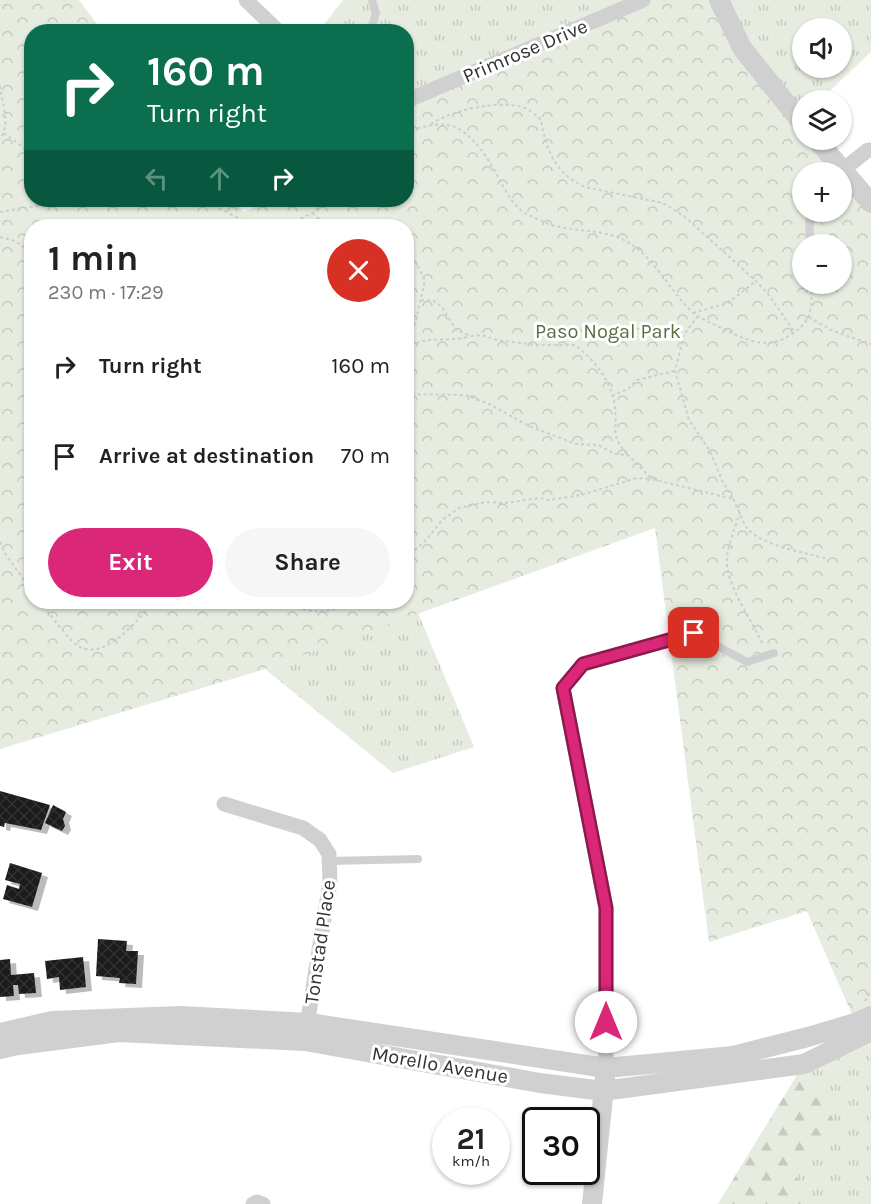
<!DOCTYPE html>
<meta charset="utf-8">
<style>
:root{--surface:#fff;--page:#f6f6f6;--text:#222;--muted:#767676;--accent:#db2777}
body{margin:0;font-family:Karla,sans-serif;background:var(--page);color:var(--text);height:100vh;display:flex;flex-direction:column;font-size:22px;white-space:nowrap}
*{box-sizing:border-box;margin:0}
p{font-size:20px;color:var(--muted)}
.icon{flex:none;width:33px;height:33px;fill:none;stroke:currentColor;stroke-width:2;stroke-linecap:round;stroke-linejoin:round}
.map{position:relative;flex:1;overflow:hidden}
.side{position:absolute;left:24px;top:219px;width:390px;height:390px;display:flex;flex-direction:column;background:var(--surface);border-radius:24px;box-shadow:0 2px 4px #0004}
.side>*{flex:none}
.top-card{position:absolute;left:24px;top:24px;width:390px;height:183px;border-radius:24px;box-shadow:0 2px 4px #0004;background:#0b6e4f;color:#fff;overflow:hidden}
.controls{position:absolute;left:792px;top:18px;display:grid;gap:12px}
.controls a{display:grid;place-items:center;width:60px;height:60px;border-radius:50%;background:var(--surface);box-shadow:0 2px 4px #0004;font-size:30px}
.speed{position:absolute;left:432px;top:1107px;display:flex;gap:12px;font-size:30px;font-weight:700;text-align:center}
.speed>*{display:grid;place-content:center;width:78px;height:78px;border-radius:50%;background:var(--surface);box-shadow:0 2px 4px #0004;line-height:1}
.speed small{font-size:15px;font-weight:400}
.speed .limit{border:3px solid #111;border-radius:9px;background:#fff;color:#111}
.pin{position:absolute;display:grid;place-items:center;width:51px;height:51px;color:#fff;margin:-26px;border-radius:12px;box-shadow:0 3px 9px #0006}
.me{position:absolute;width:66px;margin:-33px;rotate:0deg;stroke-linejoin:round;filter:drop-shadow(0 0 4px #0008)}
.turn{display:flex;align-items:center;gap:21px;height:126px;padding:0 24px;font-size:27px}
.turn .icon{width:78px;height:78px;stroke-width:2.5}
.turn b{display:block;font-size:42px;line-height:51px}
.lanes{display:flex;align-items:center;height:57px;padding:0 24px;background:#0003;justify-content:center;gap:30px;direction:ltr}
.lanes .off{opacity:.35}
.round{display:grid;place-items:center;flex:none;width:63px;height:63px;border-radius:32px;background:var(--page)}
.summary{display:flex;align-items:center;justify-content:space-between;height:102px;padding:0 24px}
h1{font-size:36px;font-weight:700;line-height:45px}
.action{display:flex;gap:12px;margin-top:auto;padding:12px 24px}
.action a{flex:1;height:69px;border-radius:36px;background:var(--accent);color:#fff;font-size:24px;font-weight:700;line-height:69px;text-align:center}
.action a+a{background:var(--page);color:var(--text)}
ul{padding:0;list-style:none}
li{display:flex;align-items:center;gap:18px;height:90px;padding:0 24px}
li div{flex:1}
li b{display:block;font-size:22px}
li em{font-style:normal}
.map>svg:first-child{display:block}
</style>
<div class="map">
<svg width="871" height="1204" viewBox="0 0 871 1204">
<defs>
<pattern id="grass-tufts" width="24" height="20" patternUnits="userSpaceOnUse" patternTransform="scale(1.5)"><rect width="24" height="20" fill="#e6ecdf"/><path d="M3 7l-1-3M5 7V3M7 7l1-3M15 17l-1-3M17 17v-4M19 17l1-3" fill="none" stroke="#c6cbc0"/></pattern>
<pattern id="forest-firs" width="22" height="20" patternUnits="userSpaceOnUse" patternTransform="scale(1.5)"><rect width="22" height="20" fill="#e6ecdf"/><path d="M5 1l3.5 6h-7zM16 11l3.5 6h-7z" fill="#c6cbc0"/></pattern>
<pattern id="park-crowns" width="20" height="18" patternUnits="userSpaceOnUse" patternTransform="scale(1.5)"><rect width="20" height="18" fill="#e6ecdf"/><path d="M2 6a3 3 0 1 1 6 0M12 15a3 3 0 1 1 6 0" fill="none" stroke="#c6cbc0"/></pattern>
<pattern id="building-cross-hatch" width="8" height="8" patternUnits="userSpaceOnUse" patternTransform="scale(1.5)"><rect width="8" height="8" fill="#1a1a1a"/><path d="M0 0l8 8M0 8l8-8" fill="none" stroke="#333"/></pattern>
<filter id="shadow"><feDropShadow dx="6" dy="4" stdDeviation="0" flood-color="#0004"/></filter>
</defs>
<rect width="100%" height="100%" fill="#fff"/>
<!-- grass -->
<path fill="url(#grass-tufts)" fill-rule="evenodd" d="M343,0H643L407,101L406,32H318Z
M719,0H871V52L820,100H802V118ZM802,28H842V68H802Z
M418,613L474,747L393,773L265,669Z
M871,1031V1204H718L804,1064Z"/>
<!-- forest -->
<path fill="url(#forest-firs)" d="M804,1064L836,1125L787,1165L818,1204H718Z"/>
<!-- park -->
<path fill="url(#park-crowns)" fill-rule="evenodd" d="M0,0H79L102,31L32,32V200H233L244,212L270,200H406L407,101L643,0H719L802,123V140H817L871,203V1012L854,1019L807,911L709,942L655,528L265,669L0,749ZM802,172H842V212H802ZM32,226H406V602H32ZM802,244H842V284H802Z"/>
<!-- building -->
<path fill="url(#building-cross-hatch)" filter="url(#shadow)" d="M0,791L50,805L41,830L5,823L4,827L0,826Z
M53,805L66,812L63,819L65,826L62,831L45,823Z
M10,863L42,873L32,907L3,899L7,885L19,889L20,884L5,880Z
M98,939L127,941L126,951H138L136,984L119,983L120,978L96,976Z
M83,957L86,987L60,990L59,977L47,979L45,961Z
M10,959L11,975L34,973L36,993L19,994L18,985H13L14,996L0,997V960Z"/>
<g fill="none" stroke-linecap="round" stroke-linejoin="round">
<!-- path -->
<path stroke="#cdcdcd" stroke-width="2" stroke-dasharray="3 3" stroke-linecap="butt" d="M0,86C2,103 11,124 0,139
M431,124C454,110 495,100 522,107C529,109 536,115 541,120C546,151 556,174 585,187L663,203L684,216L756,281L768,294L794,331
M406,132C421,127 440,121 455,127C474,135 490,161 499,179C506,191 514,208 527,214C538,219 548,225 560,227C584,232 610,230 631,244C655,260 669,288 688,308C697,318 708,321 719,327C741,337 763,351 787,337C813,322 812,310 811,284
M4,133L32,154
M203,200L254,226
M0,212L54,203L96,200
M313,213L322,222L336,226
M284,226L313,213L325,200
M0,237L15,241L32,252
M406,253L414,259L425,280L416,321L406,344
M421,300L434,301L442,307L456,330L471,336L482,335L497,340L537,345H575C595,360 612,382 615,407C618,432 609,434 628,455
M693,313L728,303L756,281
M809,317L833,331L871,344
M406,349C428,333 447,344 470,336
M406,392L412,394L465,395L489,404L529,426L576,444L598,445L615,454L628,455L652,479L733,499L722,480L710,451L689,420L675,371L684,335L697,317
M612,396L628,389L637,380L674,371
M733,499C737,506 743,523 747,528C760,545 805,553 825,558
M740,512C736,526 729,541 727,556C724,584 752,619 763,645
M0,542L6,555L32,591
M406,558L428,538L442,520L459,508L486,502L505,503L540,498L549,500L581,495L637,478L652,479
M39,602C51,614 60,629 72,641C100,669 136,621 154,602
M280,602C309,613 326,616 355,602
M865,1001L871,990"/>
<!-- service -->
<path stroke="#d0d0d0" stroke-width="8" d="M370,32L376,13L372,0
M809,212L810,244
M563,688L583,664L694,633L747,662L774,653
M329,861L418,859"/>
<!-- minor -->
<path stroke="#d0d0d0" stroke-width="15" d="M246,0L279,32
M406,101L643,0
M844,169L868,150H871
M563,688L606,908V1068
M224,804L303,828L320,840L329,854L330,882L306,1032
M253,1204L257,1202L263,1204"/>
<!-- tertiary -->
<path stroke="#d0d0d0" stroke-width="20" d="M719,0L742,48L802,123
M817,140L871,203
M0,1033L52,1021L180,1016L309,1023L606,1068L733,1056L808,1037L855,1023L871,1016
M0,1049L18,1045L119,1032L305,1041L540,1083L603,1091L804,1064L871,1031
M592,1204L605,1078"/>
</g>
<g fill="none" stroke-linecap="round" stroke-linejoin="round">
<defs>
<path id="route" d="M606,1022V908L563,688L583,664L694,633"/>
</defs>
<!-- route casing -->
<use href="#route" stroke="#8e194d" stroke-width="15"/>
<!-- route -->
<use href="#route" stroke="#db2777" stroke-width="10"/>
</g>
<g text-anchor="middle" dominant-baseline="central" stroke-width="6" stroke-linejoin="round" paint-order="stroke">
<!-- street labels -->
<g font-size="20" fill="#333" stroke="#fff">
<text transform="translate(525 51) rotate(-23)">Primrose Drive</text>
<text transform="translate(320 942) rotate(-82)">Tonstad Place</text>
<text transform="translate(440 1065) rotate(10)">Morello Avenue</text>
</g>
<!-- park labels -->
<g font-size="20" fill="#56703f" stroke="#fff">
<text x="608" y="331">Paso Nogal Park</text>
</g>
</g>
</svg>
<div class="controls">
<a><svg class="icon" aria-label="sound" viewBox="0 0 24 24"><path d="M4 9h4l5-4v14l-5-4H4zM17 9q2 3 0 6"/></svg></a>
<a><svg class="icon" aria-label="layers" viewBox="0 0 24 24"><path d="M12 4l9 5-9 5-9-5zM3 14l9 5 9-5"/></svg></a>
<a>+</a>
<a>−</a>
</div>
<div class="speed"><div>21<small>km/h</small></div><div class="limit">30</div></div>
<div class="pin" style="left:694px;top:633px;background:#d93025"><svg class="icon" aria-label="arrive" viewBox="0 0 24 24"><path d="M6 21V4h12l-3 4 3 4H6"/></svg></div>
<svg class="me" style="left:606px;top:1022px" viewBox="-20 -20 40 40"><circle r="19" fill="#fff"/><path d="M0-13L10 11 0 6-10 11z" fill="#db2777"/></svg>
<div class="top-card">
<div class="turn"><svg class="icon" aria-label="right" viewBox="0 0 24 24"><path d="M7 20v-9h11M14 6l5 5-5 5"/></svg><div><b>160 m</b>Turn right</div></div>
<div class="lanes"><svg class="icon off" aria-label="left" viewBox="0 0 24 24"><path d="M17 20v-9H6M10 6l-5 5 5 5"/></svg><svg class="icon off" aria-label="ahead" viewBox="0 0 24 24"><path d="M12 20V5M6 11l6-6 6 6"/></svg><svg class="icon" aria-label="right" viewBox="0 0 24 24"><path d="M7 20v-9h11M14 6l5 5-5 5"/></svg></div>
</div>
<section class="side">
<div class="summary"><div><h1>1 min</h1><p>230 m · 17:29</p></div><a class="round" style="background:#d93025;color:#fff"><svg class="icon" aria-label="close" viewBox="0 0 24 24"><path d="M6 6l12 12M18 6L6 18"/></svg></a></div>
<ul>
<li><svg class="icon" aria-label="right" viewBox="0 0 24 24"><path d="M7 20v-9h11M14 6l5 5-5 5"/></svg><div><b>Turn right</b></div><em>160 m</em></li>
<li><svg class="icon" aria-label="arrive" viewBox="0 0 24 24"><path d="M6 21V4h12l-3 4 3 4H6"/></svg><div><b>Arrive at destination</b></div><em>70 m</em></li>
</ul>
<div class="action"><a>Exit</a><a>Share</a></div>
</section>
</div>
